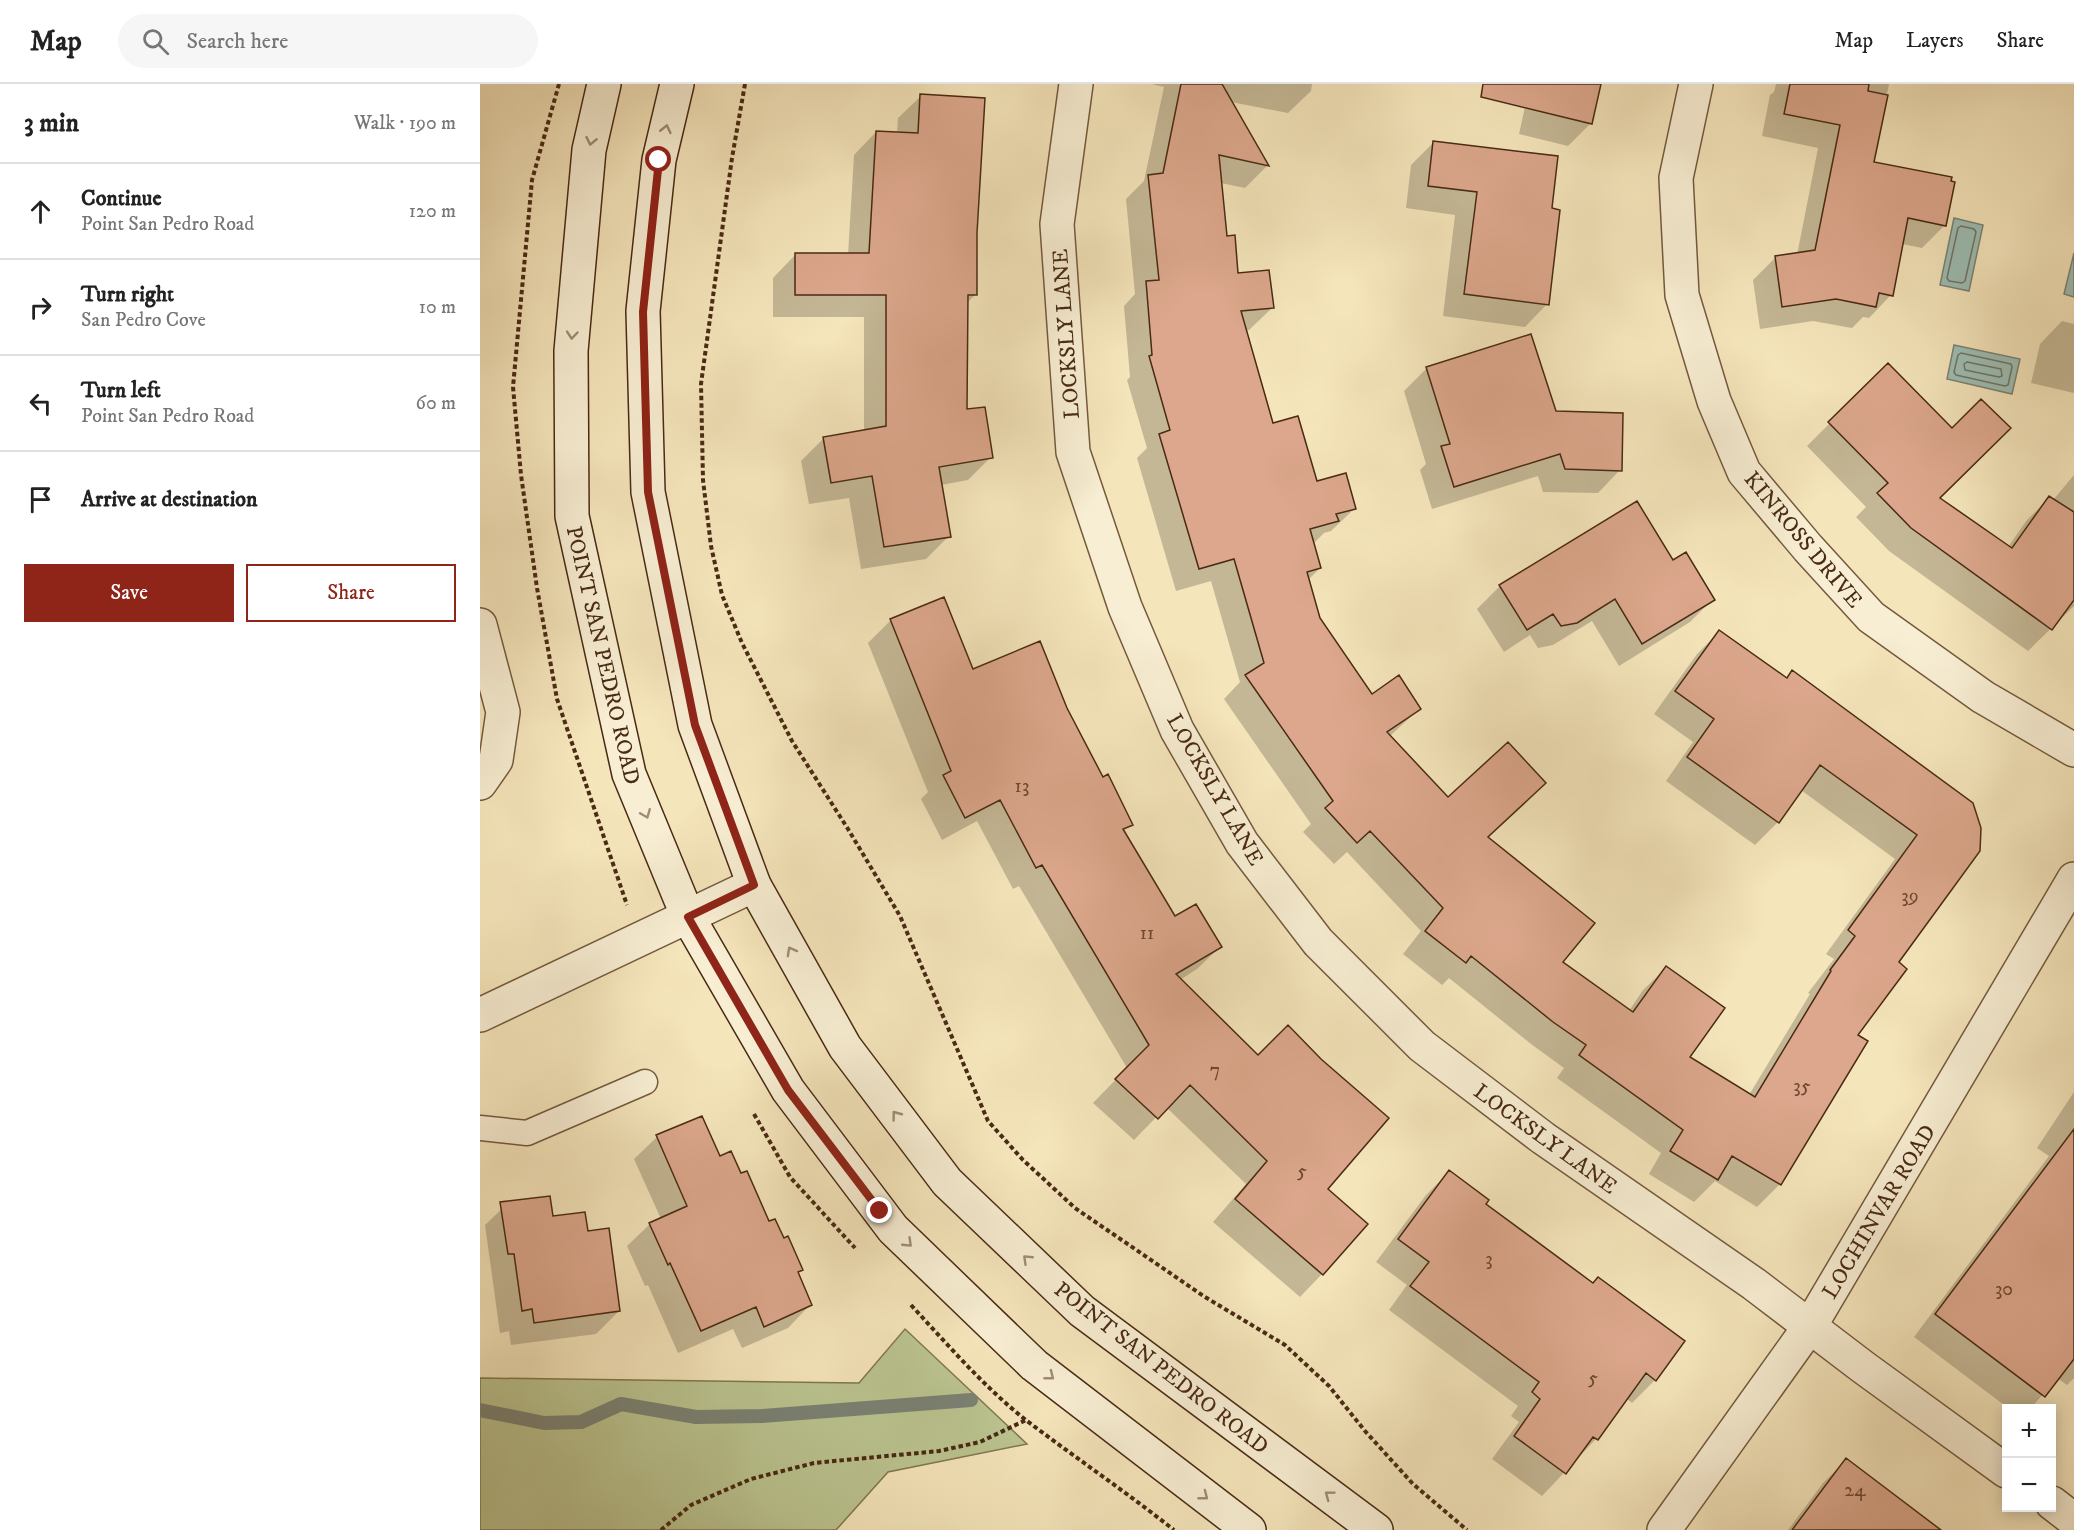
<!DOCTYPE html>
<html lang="en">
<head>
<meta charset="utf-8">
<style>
	:root { --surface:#fff; --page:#f6f6f6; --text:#222; --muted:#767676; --line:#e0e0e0; --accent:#8f2418 }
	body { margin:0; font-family:"IM FELL DW Pica",serif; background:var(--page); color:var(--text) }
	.controls { position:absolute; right:18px; bottom:18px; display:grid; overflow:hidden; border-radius:0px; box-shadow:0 3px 15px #0003 }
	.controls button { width:54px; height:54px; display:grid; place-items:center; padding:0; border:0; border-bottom:2px solid var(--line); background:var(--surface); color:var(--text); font:30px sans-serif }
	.stop { position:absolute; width:18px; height:18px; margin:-14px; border:4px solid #8f2418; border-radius:50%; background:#fff }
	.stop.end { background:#8f2418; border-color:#fff; box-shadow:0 2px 6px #0008 }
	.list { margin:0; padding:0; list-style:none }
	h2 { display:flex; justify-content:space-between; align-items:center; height:78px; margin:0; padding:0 24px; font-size:26px }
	h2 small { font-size:20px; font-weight:400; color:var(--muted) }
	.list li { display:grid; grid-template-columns:39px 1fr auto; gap:18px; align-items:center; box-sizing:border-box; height:96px; padding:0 24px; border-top:2px solid var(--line) }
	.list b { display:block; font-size:22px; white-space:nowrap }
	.list p { margin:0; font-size:20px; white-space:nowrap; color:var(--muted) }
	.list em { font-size:20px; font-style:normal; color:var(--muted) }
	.actions { display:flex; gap:12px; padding:18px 24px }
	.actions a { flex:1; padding:14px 0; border:2px solid var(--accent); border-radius:0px; text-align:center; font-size:21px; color:var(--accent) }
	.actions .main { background:var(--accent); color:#fff }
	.icon { flex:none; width:33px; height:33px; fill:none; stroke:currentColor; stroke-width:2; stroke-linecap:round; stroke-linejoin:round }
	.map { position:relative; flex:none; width:1594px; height:1446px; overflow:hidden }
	header { display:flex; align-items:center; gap:36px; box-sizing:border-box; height:84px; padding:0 30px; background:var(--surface); border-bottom:2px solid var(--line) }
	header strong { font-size:28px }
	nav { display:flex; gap:33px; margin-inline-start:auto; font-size:21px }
	.search { width:420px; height:54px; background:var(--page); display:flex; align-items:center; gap:15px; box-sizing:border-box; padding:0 21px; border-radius:33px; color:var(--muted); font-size:22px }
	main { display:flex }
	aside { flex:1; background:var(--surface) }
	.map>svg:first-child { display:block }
	.green { fill:#bbc591; stroke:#827852; stroke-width:1.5 }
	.water { fill:#9dbeb5; stroke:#7b8375; stroke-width:1.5 }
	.shadow { fill:#0003 }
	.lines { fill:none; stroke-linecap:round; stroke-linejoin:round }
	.shore { stroke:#737464; stroke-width:1.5 }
	.stream { stroke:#7b8375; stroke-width:14 }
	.building { fill:#dca78c; stroke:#492a14; stroke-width:1.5 }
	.lane-casing { stroke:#74593e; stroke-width:27 }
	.street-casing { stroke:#74593e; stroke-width:36 }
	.secondary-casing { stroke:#492a14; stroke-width:36 }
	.path { stroke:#492a14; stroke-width:4; stroke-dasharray:4.5 3; stroke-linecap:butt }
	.lane { stroke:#f8eed3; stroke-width:24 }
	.street { stroke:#f8eed3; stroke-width:33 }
	.secondary { stroke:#f8eed3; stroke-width:33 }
	.oneway { stroke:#a08c74 }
	.route { stroke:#8f2418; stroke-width:8 }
	.labels { text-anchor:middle; stroke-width:4.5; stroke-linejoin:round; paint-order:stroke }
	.number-label { font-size:20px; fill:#6e4932 }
	.street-label { font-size:22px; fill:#492a14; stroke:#f8eed3 }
</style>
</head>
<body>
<header>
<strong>Map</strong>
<div class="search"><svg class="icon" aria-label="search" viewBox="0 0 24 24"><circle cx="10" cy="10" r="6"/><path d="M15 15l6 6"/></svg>Search here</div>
<nav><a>Map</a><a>Layers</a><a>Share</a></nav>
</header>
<main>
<aside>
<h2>3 min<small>Walk · 190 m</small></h2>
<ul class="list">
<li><svg class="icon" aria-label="ahead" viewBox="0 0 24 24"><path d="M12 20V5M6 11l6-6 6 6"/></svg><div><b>Continue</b><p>Point San Pedro Road</p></div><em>120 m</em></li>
<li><svg class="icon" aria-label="right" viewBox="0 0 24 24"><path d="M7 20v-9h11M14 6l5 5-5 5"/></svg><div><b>Turn right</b><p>San Pedro Cove</p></div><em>10 m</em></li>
<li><svg class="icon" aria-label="left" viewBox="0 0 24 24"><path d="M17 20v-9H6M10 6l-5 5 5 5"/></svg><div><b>Turn left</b><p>Point San Pedro Road</p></div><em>60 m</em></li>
<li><svg class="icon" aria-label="arrive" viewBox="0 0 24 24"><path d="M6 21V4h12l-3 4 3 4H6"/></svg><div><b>Arrive at destination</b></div></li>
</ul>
<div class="actions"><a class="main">Save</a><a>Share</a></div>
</aside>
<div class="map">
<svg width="1594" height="1446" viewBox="0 0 1594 1446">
	<rect width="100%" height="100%" fill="#f5e5bb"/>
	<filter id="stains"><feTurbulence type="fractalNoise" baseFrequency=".00333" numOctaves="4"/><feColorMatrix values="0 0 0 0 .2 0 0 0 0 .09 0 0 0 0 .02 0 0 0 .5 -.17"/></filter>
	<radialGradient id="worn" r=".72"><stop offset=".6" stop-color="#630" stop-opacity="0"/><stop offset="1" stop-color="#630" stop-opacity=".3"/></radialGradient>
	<path class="green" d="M 425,1245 L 547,1360 L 408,1388 L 356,1446 L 0,1446 L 0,1294 L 379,1299 Z"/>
	<path class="water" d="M 1474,134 L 1503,141 L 1489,207 L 1460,201 Z
		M 1594,169 L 1594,213 L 1584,210 Z
		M 1474,261 L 1540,275 L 1532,310 L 1467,295 Z"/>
	<path class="shadow" d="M 671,0 L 832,0 L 831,7 L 808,29 L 751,18 L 787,82 L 765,104 L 741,99 L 746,154 L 757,190 L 792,224 L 769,246 L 765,247 L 792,341 L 836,399 L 874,425 L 851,447 L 844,449 L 833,460 L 840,484 L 828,496 L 838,535 L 891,612 L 939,625 L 909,653 L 1007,754 L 1081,878 L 1149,927 L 1163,906 L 1186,884 L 1208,974 L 1269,1011 L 1330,910 L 1328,909 L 1354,875 L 1346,870 L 1415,775 L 1321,706 L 1298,738 L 1275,761 L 1186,697 L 1213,658 L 1174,630 L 1217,570 L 1239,548 L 1306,595 L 1313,588 L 1491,720 L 1417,879 L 1376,951 L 1300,1100 L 1277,1123 L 1235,1097 L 1214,1118 L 1169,1090 L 1181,1069 L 1077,994 L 1084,984 L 1051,960 L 969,894 L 962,901 L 923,870 L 941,847 L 867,768 L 854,780 L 823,748 L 831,740 L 744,615 L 760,598 L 731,497 L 696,507 L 657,374 L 667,364 L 647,296 L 650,293 L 644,222 L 655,210 L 646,115 L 664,97 L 684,3 Z
		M 1050,0 L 1120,0 L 1111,39 L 1088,62 L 1039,50 Z
		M 1296,0 L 1409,0 L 1393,79 L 1465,141 L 1442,164 L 1422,160 L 1411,211 L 1389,234 L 1383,233 L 1372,244 L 1333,237 L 1280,245 L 1273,196 L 1295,174 L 1317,171 L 1338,64 L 1282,52 L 1290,11 L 1294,8 Z
		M 441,12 L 495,149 L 496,210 L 486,220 L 485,327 L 511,373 L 488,396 L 461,401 L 469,452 L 446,475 L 381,485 L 369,414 L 329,420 L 321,377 L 344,354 L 384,347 L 384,233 L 293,233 L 293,194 L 315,171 L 368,171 L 374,71 L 396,48 L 417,49 L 418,34 Z
		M 954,58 L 1070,126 L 1067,220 L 1045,243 L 963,232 L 975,131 L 926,124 L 931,81 Z
		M 1582,237 L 1594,240 L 1594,309 L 1551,299 L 1560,260 Z
		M 1408,281 L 1458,414 L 1528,463 L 1547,436 L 1569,414 L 1573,416 L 1594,391 L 1594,522 L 1548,567 L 1409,467 L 1376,433 L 1386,423 L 1327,362 Z
		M 947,284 L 1074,328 L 1140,386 L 1118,409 L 1063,408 L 1058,392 L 952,425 L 940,386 L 946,380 L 924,307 Z
		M 1156,419 L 1193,478 L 1233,515 L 1210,538 L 1139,582 L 1112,537 L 1073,561 L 1058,564 L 1050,551 L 1024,568 L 997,525 L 1020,502 Z
		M 411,536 L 492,586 L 586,624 L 623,695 L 651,740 L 643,748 L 695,834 L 740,863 L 717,885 L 700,896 L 846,1105 L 842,1190 L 820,1213 L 733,1138 L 766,1100 L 686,1023 L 654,1056 L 613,1019 L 647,984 L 539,802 L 533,805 L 497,737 L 462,756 L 441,715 L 448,708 L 388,559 Z
		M 1594,1008 L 1594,1294 L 1587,1301 L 1577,1294 L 1551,1324 L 1528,1324 L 1434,1253 L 1569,1072 L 1557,1064 Z
		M 177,1053 L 239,1074 L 260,1091 L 288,1139 L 321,1186 L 317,1190 L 330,1221 L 308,1244 L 262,1264 L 253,1245 L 198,1269 L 168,1201 L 165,1202 L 147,1162 L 170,1140 L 181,1135 L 154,1075 Z
		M 969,1088 L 1004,1120 L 1112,1200 L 1203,1257 L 1175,1296 L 1152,1319 L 1146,1314 L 1116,1355 L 1062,1412 L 1012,1375 L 1039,1338 L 1031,1332 L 1038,1322 L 909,1226 L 927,1201 L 896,1178 L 946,1111 Z
		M 28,1119 L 106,1149 L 139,1227 L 116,1250 L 31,1261 L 29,1247 L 20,1249 L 5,1141 Z
		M 1366,1376 L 1437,1446 L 1308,1446 L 1343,1399 Z"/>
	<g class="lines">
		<path class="shore" d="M 1481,142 L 1494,145 L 1496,148 L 1485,197 L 1482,199 L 1469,197 L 1467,194 L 1478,144 Z
			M 1481,269 L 1531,280 L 1532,283 L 1528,301 L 1525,302 L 1476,291 L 1474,288 L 1478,271 Z
			M 1487,278 L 1521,285 L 1522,292 L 1519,293 L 1485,286 L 1484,280 Z"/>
		<path class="stream" d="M 0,1326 L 64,1339 L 101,1338 L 141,1320 L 216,1333 L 282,1332 L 491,1316"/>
	</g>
	<path class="building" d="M 701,0 L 742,0 L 789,82 L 739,71 L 747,152 L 755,151 L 758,189 L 789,186 L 794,224 L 761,227 L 793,339 L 818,332 L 837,397 L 866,389 L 876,425 L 856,430 L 859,437 L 830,445 L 841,484 L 827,488 L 840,534 L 892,610 L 919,591 L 941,625 L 907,648 L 968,713 L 1028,658 L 1066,699 L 1008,753 L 1115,839 L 1083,878 L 1153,928 L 1186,882 L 1245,924 L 1210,973 L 1275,1013 L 1351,887 L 1350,886 L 1375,852 L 1368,846 L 1437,751 L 1340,681 L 1299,739 L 1207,673 L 1234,635 L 1195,607 L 1239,546 L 1307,594 L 1312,586 L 1493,719 L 1501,744 L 1500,767 L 1419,878 L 1427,885 L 1378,951 L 1388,957 L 1301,1101 L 1252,1072 L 1238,1096 L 1190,1067 L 1203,1046 L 1099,971 L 1106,961 L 1073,938 L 991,872 L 986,879 L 945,847 L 963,824 L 890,747 L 877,759 L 845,724 L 853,717 L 765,591 L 784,579 L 754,475 L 719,485 L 679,350 L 690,346 L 669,272 L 672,271 L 666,197 L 679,196 L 668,91 L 683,89 Z
		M 1003,0 L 1121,0 L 1112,40 L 1001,13 Z
		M 1310,0 L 1389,0 L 1388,7 L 1408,11 L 1394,78 L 1472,93 L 1471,97 L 1475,98 L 1466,142 L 1428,134 L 1413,212 L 1399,209 L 1396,223 L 1356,215 L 1302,223 L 1295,172 L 1335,166 L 1360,41 L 1304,30 Z
		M 440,10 L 505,14 L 497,149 L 497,211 L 488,211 L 487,325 L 505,323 L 513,374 L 459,383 L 471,453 L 404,463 L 392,392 L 351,399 L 343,353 L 406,342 L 406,211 L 315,211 L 315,169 L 389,169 L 396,47 L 438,49 Z
		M 953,57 L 1078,72 L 1072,124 L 1080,126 L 1069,221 L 984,210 L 997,108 L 948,102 Z
		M 1051,250 L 1076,327 L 1143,329 L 1142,387 L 1085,385 L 1080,370 L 974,403 L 961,362 L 970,360 L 946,283 Z
		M 1408,279 L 1472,344 L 1501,315 L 1531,344 L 1460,414 L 1532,464 L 1569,412 L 1594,428 L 1594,516 L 1572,546 L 1431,444 L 1397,409 L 1408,399 L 1348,338 Z
		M 1157,417 L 1193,476 L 1206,468 L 1235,516 L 1162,560 L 1135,515 L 1097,539 L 1081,542 L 1073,530 L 1047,546 L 1019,501 Z
		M 464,513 L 493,585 L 560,557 L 587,624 L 623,693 L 628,690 L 653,741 L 643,745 L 695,832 L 716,820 L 742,863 L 696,890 L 778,971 L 808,941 L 841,975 L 909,1034 L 848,1105 L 888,1140 L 843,1191 L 755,1115 L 787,1077 L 710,1001 L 678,1035 L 635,995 L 669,961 L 562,781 L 556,784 L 520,716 L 485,734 L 463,691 L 471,687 L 410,535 Z
		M 222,1032 L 240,1072 L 251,1067 L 261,1089 L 267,1087 L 289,1137 L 295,1135 L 304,1154 L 308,1152 L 323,1186 L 318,1188 L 332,1221 L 284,1243 L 276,1223 L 221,1247 L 190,1179 L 188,1181 L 169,1139 L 207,1122 L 176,1051 Z
		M 1594,1045 L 1594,1275 L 1565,1313 L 1455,1230 Z
		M 969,1086 L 1009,1116 L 1006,1120 L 1113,1199 L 1118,1193 L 1205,1257 L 1176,1297 L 1166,1289 L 1118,1356 L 1113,1353 L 1086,1390 L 1034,1352 L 1060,1315 L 1052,1308 L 1059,1298 L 930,1202 L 949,1178 L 918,1155 Z
		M 70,1112 L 73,1132 L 105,1128 L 108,1147 L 129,1144 L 140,1227 L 54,1239 L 52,1225 L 42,1227 L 34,1170 L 28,1170 L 20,1118 Z
		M 1366,1374 L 1461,1446 L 1312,1446 Z"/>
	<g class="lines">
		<g class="lane-casing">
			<path id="lane" d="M 0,1044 L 47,1049 L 165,998"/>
		</g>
		<g class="street-casing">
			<path id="street" d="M 596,0 L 577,140 L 593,368 L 645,523 L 697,646 L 762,759 L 838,858 L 942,962 L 1063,1054 L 1274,1200 L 1383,1283 L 1526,1387
				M 1216,0 L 1196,94 L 1202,211 L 1234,317 L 1264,388 L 1328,464 L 1391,533 L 1503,613 L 1594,666
				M 0,541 L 23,628 L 16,676 L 0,699
				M 0,931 L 274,801
				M 1572,1419 L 1594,1436
				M 1184,1446 L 1330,1242 L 1594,795"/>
		</g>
		<g class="secondary-casing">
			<path id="secondary" d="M 124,0 L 109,66 L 91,267 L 92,432 L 149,690 L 208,833 L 308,1006 L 413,1145 L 554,1281 L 769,1446
				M 197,0 L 179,76 L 163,227 L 168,408 L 215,641 L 274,801 L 365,963 L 467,1098 L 602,1227 L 896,1446"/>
		</g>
		<path class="path" d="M 79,0 L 52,96 L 33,303 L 41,391 L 57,504 L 77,615 L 147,821
			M 265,0 L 252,74 L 221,300 L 223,396 L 231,462 L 242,511 L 262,559 L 312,657 L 368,745 L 420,832 L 508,1037 L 543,1076 L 595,1124 L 725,1213 L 805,1261 L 849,1302 L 885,1347 L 933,1400 L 987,1446
			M 274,1030 L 310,1093 L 375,1164
			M 431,1221 C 468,1261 504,1303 547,1337 C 596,1374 646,1408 694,1446
			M 181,1446 L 211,1421 L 271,1395 L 334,1379 L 459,1367 L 500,1358 L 546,1336"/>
		<use href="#lane" class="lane"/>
		<use href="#street" class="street"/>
		<use href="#secondary" class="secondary"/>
	</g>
	<defs><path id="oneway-chevron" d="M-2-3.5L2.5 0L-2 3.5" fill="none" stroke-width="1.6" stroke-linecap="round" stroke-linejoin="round" transform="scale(1.5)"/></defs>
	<g class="oneway">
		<use href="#oneway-chevron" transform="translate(186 45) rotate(-77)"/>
		<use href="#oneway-chevron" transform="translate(111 57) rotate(102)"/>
		<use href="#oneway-chevron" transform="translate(92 251) rotate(95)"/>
		<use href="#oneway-chevron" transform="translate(166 730) rotate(68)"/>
		<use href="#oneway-chevron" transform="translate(311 867) rotate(-119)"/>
		<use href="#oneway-chevron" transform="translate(416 1031) rotate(-127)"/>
		<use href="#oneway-chevron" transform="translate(428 1159) rotate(44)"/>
		<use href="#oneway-chevron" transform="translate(547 1175) rotate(-136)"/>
		<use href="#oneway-chevron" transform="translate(570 1292) rotate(38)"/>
		<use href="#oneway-chevron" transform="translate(849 1411) rotate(-143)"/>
		<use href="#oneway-chevron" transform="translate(724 1412) rotate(38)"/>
	</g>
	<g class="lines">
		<path class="route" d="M 179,76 L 163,228 L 168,408 L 215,641 L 274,801 L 208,833 L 308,1006 L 400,1127"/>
	</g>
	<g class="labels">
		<g class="number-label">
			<text x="542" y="708">13</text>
			<text x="1430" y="818">39</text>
			<text x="667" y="855">11</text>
			<text x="735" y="992">7</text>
			<text x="1322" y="1008">35</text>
			<text x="822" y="1093">5</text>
			<text x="1009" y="1181">3</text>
			<text x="1524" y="1211">30</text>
			<text x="1113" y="1300">5</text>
			<text x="1375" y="1412">24</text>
		</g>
		<g class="street-label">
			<text transform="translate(585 250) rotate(-94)" y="8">LOCKSLY LANE</text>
			<text transform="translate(1324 455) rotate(50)" y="8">KINROSS DRIVE</text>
			<text transform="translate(124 571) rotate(77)" y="8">POINT SAN PEDRO ROAD</text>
			<text transform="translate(736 705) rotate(60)" y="8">LOCKSLY LANE</text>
			<text transform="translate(1066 1054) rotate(36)" y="8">LOCKSLY LANE</text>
			<text transform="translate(1398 1127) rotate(-59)" y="8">LOCHINVAR ROAD</text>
			<text transform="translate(682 1283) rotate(38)" y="8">POINT SAN PEDRO ROAD</text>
		</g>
	</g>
	<rect width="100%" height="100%" filter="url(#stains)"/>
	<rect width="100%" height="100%" fill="url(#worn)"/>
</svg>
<div class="controls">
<button>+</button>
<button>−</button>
</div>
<div class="stop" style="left:179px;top:76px"></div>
<div class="stop end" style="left:400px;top:1127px"></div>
</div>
</main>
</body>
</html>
